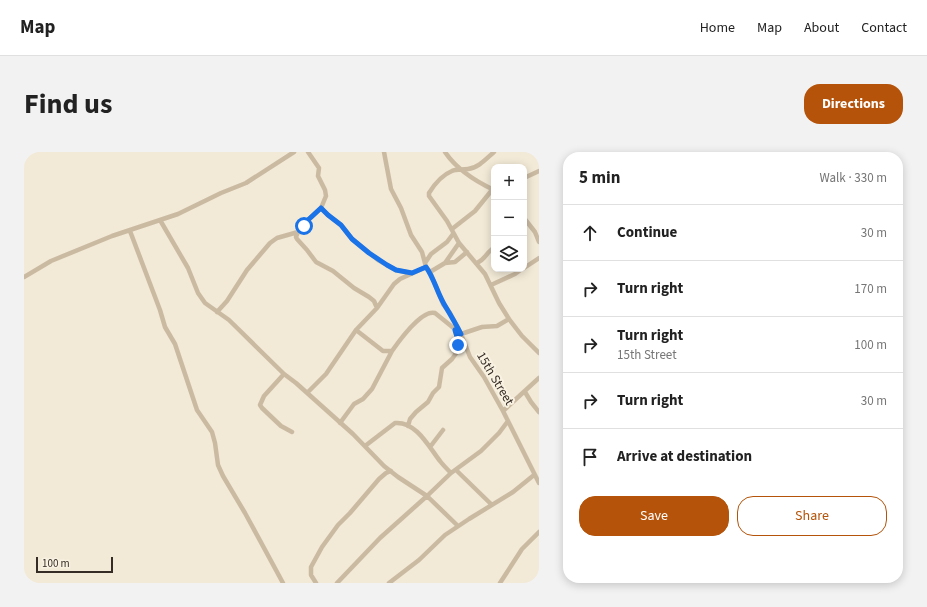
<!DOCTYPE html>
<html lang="en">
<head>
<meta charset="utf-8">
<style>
	:root { --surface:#fff; --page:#f2f2f2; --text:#222; --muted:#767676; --line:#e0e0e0; --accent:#b45309 }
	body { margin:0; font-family:"Source Sans 3",sans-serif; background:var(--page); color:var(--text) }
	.controls { position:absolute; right:12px; top:12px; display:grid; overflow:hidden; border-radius:8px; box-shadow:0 2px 10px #0003 }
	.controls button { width:36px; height:36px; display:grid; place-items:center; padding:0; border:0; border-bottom:1px solid var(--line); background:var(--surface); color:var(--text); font:20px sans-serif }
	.scale { position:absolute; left:12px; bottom:10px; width:77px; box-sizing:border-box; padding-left:4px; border:2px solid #342c25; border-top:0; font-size:11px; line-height:14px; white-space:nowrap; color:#342c25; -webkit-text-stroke:3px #f9f2e2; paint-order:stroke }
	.stop { position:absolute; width:12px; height:12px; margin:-9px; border:3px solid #1a73e8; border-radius:50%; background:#fff }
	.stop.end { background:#1a73e8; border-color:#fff; box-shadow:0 1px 4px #0008 }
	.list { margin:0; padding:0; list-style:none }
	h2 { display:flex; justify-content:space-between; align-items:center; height:52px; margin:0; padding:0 16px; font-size:17px }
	h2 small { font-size:13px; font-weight:400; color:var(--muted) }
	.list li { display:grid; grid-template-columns:26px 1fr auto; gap:12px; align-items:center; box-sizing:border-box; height:56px; padding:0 16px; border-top:1px solid var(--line) }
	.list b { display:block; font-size:15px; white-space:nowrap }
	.list p { margin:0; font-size:13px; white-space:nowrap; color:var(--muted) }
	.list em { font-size:13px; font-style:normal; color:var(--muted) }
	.actions { display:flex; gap:8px; padding:12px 16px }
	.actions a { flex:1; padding:9px 0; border:1px solid var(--accent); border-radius:16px; text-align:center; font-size:14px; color:var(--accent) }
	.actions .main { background:var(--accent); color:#fff }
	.icon { flex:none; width:22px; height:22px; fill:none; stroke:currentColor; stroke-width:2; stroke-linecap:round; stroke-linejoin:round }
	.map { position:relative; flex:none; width:515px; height:431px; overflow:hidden; border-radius:16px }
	header { display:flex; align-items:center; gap:24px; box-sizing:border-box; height:56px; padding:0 20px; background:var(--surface); border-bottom:1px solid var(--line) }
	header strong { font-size:19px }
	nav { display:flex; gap:22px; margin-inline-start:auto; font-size:14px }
	.intro { display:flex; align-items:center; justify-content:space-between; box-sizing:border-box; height:96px; padding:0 24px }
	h1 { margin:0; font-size:28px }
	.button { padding:10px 18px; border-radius:16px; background:var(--accent); color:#fff; font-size:14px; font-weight:700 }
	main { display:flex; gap:24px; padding:0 24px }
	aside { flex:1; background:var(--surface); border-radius:16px; box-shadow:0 2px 10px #0003 }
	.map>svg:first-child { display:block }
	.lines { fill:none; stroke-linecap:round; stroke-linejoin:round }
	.minor { stroke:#cabaa2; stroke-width:4.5 }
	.route { stroke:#1a73e8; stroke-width:5 }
	.labels { text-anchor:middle; stroke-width:4; stroke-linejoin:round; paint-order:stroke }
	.street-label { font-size:13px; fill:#342c25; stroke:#f9f2e2 }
</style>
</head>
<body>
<header>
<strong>Map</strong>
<nav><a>Home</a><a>Map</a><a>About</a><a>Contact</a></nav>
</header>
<div class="intro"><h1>Find us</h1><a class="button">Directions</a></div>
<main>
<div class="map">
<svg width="515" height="431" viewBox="0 0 515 431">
	<rect width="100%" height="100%" fill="#f2e9d6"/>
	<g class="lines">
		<path class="minor" d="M 360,0 L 367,37 L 377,56 L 387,83 L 398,100 L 402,115 L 406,120 L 419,152 L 426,161 L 437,182 L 446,205 L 460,225 L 479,259 L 515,331
			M 421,0 C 433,18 451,29 470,38
			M 470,0 C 462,7 454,16 444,17 C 438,18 432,17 428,19 C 418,23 410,33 405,41 L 405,44 L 423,69 L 435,91 L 461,122 L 475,151 L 485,167 L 498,184 L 515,201
			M 500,26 L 515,19
			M 297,56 L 304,63 L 317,73 L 328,87 L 354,108 L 372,118 L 387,121
			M 500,66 L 511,80 L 515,90
			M 136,68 L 164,116 L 174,141 L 181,151 L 205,168 L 260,222 L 272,231 L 329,282 L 360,314 L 374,325 L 403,344 L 434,374
			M 428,77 L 451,59 L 468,38
			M 106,79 L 136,158 L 141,175 L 151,192 L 173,258 L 188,280 L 191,291 L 194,313 L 199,324 L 221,361 L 259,431
			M 274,80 L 272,85 L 273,87 L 283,98 L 292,110 L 309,119 L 330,136 L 345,145 L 350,149 L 353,156
			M 401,111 L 407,102 L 423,90 L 429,82
			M 421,111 L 435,91
			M 453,111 C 462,107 463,99 470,96
			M 500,116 L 515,106
			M 406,120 L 421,111 L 431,110 L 443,100
			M 0,125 L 27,109 L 88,84 L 154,62 L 197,41 L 222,31 L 270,0
			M 467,133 L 491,122 L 498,117
			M 193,160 L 203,149 L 223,118 L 246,91 L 253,86 L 274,80 L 284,68 L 297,56 L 302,44 L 301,38 L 294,24 L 295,16 L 284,0
			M 332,178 L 359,199 L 368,199 C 375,189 398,157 411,161 L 437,182 L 458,175 L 473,174 L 485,167
			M 260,222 L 240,244 L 236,253 L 238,256 L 257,274 L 268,280
			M 501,240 L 507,250 L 515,260
			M 283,241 L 302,222 L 332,178 L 353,156 L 370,132 L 376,127 L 402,115
			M 479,259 L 515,226
			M 316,271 L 330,252 L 339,247 L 348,237 L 368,199
			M 384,274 L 386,267 L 392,260 L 404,250 L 409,241 L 415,235 L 418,216 L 428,207 L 433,200 L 434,188 L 431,179
			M 341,294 L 371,271 C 392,269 405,295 416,309 C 419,313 423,317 427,321
			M 406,295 L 419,278
			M 432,318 L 468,353
			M 292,431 L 287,423 L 287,415 L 298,395 L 314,373 L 326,361 L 355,327 L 362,321 L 367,319
			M 313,431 L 356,386 L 403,344 L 427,321 L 457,299 L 475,281 L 484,269
			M 365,431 L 395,408 L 421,383 L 445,367 L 489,340 L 510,323
			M 476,431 L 498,397 L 515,380"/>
	</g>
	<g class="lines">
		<path class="route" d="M 280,74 L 284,68 L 297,56 L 304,63 L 317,73 L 328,87 L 345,101 L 363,113 L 372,118 L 388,121 L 402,115 C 410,126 413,140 420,152 C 426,162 432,172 437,182 L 431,178 L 434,188 L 434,193"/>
	</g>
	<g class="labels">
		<g class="street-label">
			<text transform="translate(472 226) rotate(59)" y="5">15th Street</text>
		</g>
	</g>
</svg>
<div class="controls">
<button>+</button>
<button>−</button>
<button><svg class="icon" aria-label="layers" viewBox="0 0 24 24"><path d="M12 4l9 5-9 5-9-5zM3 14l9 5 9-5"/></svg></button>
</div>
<div class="scale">100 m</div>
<div class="stop" style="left:280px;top:74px"></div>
<div class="stop end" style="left:434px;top:193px"></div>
</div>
<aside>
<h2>5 min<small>Walk · 330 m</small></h2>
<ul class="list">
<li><svg class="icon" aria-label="ahead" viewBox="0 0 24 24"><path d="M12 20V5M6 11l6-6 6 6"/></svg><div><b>Continue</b></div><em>30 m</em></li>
<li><svg class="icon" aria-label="right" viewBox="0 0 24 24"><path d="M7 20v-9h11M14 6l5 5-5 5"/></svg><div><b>Turn right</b></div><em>170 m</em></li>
<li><svg class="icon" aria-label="right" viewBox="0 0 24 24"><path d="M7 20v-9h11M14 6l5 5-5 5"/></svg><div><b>Turn right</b><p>15th Street</p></div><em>100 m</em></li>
<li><svg class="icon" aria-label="right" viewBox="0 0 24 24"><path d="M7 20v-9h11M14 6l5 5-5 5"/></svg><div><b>Turn right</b></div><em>30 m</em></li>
<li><svg class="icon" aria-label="arrive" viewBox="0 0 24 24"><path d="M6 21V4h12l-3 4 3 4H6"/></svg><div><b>Arrive at destination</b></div></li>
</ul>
<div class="actions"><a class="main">Save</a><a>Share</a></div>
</aside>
</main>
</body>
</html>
